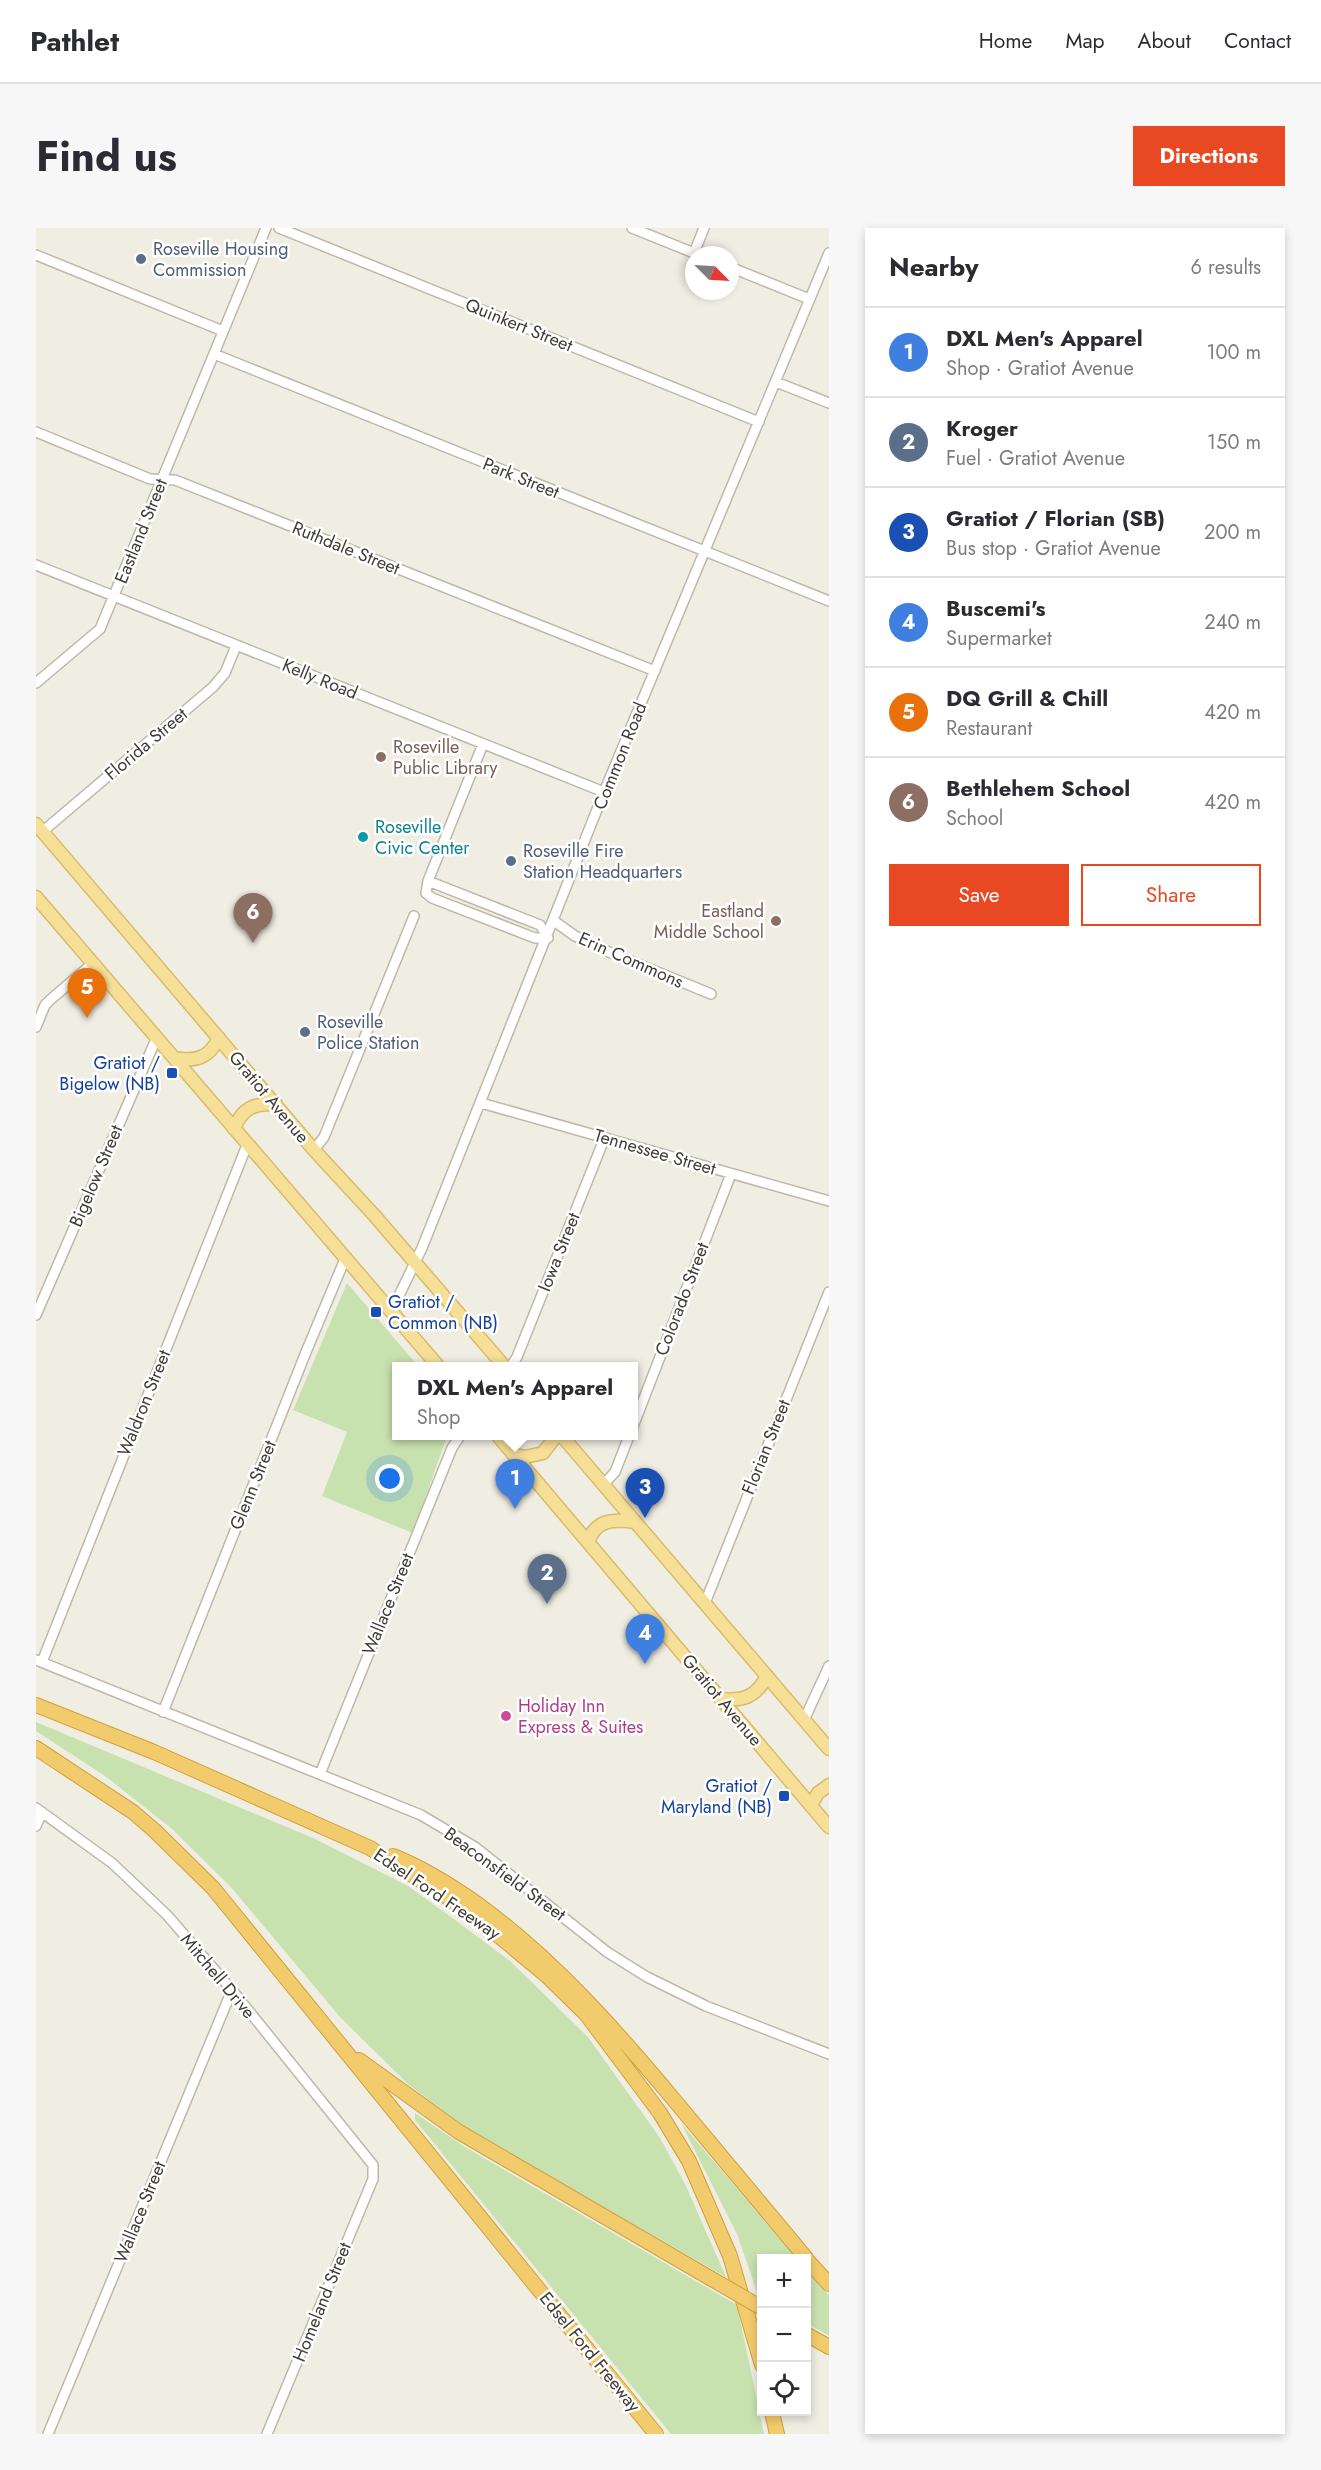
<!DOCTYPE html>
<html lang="en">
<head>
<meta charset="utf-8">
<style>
	:root { --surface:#fff; --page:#f7f7f7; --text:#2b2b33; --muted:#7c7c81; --line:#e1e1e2; --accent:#e84922 }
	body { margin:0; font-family:Jost,sans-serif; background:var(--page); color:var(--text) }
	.controls { position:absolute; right:18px; bottom:18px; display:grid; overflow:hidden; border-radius:0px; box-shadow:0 3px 9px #0003 }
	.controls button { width:54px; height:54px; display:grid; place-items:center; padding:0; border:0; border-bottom:2px solid var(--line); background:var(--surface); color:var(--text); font:30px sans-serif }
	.compass { position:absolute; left:649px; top:18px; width:54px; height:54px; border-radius:50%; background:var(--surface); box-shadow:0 3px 9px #0003; rotate:114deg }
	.you { position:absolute; left:354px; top:1251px; width:21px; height:21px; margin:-15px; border:4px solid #fff; border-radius:50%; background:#1a73e8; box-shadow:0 0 0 9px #1a73e833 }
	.badge { display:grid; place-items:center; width:39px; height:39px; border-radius:50%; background:var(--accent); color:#fff; font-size:20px; font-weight:700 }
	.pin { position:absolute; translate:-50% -50px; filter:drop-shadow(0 2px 3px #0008) }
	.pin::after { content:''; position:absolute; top:32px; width:21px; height:18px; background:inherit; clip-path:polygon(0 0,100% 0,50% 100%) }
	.popup { position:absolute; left:356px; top:1134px; width:246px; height:78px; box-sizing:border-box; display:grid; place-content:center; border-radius:0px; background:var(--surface); filter:drop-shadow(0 2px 4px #0005); font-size:20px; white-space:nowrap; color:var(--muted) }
	.popup b { font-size:22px; color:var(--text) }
	.popup::after { content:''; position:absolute; left:50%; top:100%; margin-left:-12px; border:12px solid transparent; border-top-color:var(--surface) }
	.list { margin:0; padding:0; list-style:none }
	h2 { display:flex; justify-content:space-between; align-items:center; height:78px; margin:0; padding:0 24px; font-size:26px }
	h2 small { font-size:20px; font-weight:400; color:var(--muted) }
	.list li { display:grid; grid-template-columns:39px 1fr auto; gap:18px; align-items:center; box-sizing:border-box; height:90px; padding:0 24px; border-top:2px solid var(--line) }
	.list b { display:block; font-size:22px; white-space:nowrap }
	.list p { margin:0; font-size:20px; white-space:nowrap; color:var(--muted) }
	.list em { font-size:20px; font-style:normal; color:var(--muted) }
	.actions { display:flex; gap:12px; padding:18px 24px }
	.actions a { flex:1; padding:14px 0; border:2px solid var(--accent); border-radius:0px; text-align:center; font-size:21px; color:var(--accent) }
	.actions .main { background:var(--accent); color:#fff }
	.icon { flex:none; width:33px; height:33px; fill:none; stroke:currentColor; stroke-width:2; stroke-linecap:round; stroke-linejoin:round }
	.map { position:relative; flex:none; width:793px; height:2206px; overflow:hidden; border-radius:0px }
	header { display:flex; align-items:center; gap:36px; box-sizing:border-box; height:84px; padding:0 30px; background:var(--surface); border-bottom:2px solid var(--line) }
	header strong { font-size:28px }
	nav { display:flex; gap:33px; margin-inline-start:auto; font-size:21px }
	.intro { display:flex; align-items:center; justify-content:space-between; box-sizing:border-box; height:144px; padding:0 36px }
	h1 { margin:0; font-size:42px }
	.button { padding:15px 27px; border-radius:0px; background:var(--accent); color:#fff; font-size:21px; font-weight:700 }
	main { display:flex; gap:36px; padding:0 36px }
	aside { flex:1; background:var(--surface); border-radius:0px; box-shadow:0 3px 9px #0003 }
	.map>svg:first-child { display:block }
	.green { fill:#c8e2af }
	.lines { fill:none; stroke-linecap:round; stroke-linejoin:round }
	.minor-casing { stroke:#beb8aa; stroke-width:12 }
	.major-casing { stroke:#d9bc69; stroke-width:15 }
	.highway-casing { stroke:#d0a03e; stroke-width:16 }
	.minor { stroke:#fff; stroke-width:9 }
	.major { stroke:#f6df97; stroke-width:12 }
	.highway { stroke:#f2cb6c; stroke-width:14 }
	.highway-bridge-casing { stroke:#d0a03e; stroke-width:16; stroke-linecap:butt }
	.highway-bridge { stroke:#f2cb6c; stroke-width:14 }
	.service-dot { fill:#5c6f8a; stroke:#fff; stroke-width:2 }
	.education-dot { fill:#8d6e63; stroke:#fff; stroke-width:2 }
	.culture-dot { fill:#0f9aa8; stroke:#fff; stroke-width:2 }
	.transit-dot { fill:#1a4fb4; stroke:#fff; stroke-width:2 }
	.hotel-dot { fill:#d1479c; stroke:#fff; stroke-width:2 }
	.labels { text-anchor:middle; stroke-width:5; stroke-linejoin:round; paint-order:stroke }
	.service-label { font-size:18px; fill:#4e5e75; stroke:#fff; text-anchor:start }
	.street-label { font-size:18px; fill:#413d34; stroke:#fff }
	.education-label { font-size:18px; fill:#785e54; stroke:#fff; text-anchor:start }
	.culture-label { font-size:18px; fill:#0d838f; stroke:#fff; text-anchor:start }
	.transit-label { font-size:18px; fill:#164399; stroke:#fff; text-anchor:end }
	.hotel-label { font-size:18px; fill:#b23c85; stroke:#fff; text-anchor:start }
</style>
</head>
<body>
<header>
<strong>Pathlet</strong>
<nav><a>Home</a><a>Map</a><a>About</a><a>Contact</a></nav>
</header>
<div class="intro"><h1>Find us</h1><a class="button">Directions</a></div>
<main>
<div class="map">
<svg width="793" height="2206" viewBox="0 0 793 2206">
	<rect width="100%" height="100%" fill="#f0ede3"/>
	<path class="green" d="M 311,1055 L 382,1138 L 360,1138 L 360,1208 L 411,1208 L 377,1305 L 286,1268 L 311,1204 L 257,1182 Z
		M 0,1494 L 277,1610 L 372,1658 L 419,1692 L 474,1733 L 552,1809 L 624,1910 L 650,1958 L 690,2049 L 437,1905 L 373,1857 L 304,1789 L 194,1658 L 135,1600 L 69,1548 L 0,1503 Z
		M 379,1885 L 429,1919 L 701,2077 L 728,2206 L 635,2206 L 379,1892 Z
		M 645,1895 L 760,2030 L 726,2030 L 725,2067 L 721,2064 L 701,2006 Z
		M 770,2043 L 793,2067 L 793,2108 L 771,2095 Z"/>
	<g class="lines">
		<g class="minor-casing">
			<path id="minor" d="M 243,0 L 723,194
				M 596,0 L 663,27
				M 658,25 L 668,0
				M 0,27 L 187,103
				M 694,39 L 773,71
				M 178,126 L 793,373
				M 740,154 L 793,175
				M 0,204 L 114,251 L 139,252 L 619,443
				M 0,337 L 568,564
				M 0,455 L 64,401 L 230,0
				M 447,516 L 392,653 L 390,665 L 396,670 L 499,710 L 512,710
				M 6,604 L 177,459 L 189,445 L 200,418
				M 392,653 L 504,697 L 512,710
				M 518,693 L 539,708 L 568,722 L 675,766
				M 0,799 L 9,777 L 14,772 L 56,736
				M 445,875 L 793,973
				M 278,922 L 288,909 L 378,688
				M 355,1084 L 386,1020 L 568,564 L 793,25
				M 0,1087 L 121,809
				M 475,1138 L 481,1129 L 569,909
				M 598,1196 L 695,946
				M 568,1256 L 579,1244 L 593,1208
				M 669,1375 L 793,1064
				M 0,1432 L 385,1587 L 439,1619 L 571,1724 L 611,1749 L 670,1778 L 793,1826
				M 6,1434 L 211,917
				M 127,1484 L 270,1124 L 309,1031
				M 768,1492 L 793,1438
				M 284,1546 L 416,1220 L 424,1208
				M 0,1580 L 76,1635 L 131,1687 L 196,1762 L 337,1937 L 337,1951 L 231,2206
				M 0,1598 L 6,1584
				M 12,2206 L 196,1762"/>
		</g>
		<g class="major-casing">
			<path id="major" d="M 0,596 L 278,922 L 338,987 L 468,1138
				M 0,669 L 402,1138
				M 138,830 C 160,834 173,830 183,810
				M 198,901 C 206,880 218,875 240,876
				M 462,1208 L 793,1599
				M 526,1208 L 793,1521
				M 478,1227 L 489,1229 L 507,1225 L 520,1208
				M 552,1314 C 560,1291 578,1291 599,1294
				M 685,1471 C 708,1473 720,1469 731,1448
				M 775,1577 L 782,1565 L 793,1557"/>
		</g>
		<g class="highway-casing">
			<path id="highway" d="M 0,1477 L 118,1524 L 334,1620 L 434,1684 L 510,1747 L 550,1786 L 624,1885 L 653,1933 L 694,2028 L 726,2137
				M 0,1520 L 97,1584 L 119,1603 L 177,1660 L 620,2206
				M 357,1628 C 388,1640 416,1658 443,1677 C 519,1733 579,1801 639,1873 C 683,1925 726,1978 770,2030
				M 323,1832 L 423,1904 L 674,2050
				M 770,2031 L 793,2056
				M 770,2106 L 793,2119
				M 736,2184 L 741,2206"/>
		</g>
		<use href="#minor" class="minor"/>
		<use href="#major" class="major"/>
		<use href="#highway" class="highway"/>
		<g class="highway-bridge-casing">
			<path id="highway-bridge" d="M 674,2050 L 726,2080"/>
		</g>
		<use href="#highway-bridge" class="highway-bridge"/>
	</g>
	<g class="service-dot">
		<circle cx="105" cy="31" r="6"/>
		<circle cx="475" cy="633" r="6"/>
		<circle cx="269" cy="804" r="6"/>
	</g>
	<g class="education-dot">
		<circle cx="345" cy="529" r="6"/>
		<circle cx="740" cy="693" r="6"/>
	</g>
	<circle class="culture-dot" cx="327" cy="609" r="6"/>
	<g class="transit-dot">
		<rect x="130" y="839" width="12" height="12" rx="3"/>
		<rect x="334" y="1078" width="12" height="12" rx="3"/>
		<rect x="742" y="1562" width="12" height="12" rx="3"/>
	</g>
	<circle class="hotel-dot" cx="470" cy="1488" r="6"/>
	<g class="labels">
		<g class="service-label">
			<text x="117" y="27">Roseville Housing<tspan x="117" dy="21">Commission</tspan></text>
			<text x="487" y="629">Roseville Fire<tspan x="487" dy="21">Station Headquarters</tspan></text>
			<text x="281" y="800">Roseville<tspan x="281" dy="21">Police Station</tspan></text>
		</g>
		<g class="street-label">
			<text transform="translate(483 97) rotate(22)" y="6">Quinkert Street</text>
			<text transform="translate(485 250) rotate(22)" y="6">Park Street</text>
			<text transform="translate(105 303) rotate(-68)" y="6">Eastland Street</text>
			<text transform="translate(310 320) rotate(22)" y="6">Ruthdale Street</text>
			<text transform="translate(284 451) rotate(22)" y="6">Kelly Road</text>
			<text transform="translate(110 516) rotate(-40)" y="6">Florida Street</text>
			<text transform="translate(584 528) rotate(-68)" y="6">Common Road</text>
			<text transform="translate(595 732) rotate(24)" y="6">Erin Commons</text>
			<text transform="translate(233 869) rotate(50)" y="6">Gratiot Avenue</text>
			<text transform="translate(619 924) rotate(16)" y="6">Tennessee Street</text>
			<text transform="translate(60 948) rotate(-67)" y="6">Bigelow Street</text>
			<text transform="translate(523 1024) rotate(-68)" y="6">Iowa Street</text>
			<text transform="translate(646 1071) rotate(-69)" y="6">Colorado Street</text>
			<text transform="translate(108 1175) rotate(-68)" y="6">Waldron Street</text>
			<text transform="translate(730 1219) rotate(-68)" y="6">Florian Street</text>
			<text transform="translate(217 1257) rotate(-68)" y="6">Glenn Street</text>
			<text transform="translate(352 1376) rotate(-68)" y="6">Wallace Street</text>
			<text transform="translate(686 1472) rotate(50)" y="6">Gratiot Avenue</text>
			<text transform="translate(469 1646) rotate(36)" y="6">Beaconsfield Street</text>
			<text transform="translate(401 1666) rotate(34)" y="6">Edsel Ford Freeway</text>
			<text transform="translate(182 1748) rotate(50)" y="6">Mitchell Drive</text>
			<text transform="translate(104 1984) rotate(-68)" y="6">Wallace Street</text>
			<text transform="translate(286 2074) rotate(-68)" y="6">Homeland Street</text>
			<text transform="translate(554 2124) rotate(51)" y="6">Edsel Ford Freeway</text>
		</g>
		<g class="education-label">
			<text x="357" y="525">Roseville<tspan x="357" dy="21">Public Library</tspan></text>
			<text x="728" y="689" text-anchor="end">Eastland<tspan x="728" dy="21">Middle School</tspan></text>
		</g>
		<g class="culture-label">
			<text x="339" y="605">Roseville<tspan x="339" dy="21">Civic Center</tspan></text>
		</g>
		<g class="transit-label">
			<text x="124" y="841">Gratiot /<tspan x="124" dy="21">Bigelow (NB)</tspan></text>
			<text x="352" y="1080" text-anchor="start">Gratiot /<tspan x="352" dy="21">Common (NB)</tspan></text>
			<text x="736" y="1564">Gratiot /<tspan x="736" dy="21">Maryland (NB)</tspan></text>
		</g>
		<g class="hotel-label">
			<text x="482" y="1484">Holiday Inn<tspan x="482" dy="21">Express &amp; Suites</tspan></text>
		</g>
	</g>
</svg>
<div class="controls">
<button>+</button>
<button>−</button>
<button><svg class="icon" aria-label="locate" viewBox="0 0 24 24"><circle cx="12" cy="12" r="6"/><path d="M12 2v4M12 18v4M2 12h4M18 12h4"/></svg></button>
</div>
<svg class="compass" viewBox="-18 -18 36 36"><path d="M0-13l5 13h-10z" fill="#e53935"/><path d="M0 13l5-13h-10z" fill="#7c7c81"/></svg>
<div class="you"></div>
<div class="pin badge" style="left:479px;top:1281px;background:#3f7fe0">1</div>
<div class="popup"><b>DXL Men's Apparel</b>Shop</div>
<div class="pin badge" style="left:511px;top:1376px;background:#5c6f8a">2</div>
<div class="pin badge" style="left:609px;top:1290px;background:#1a4fb4">3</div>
<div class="pin badge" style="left:609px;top:1436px;background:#3f7fe0">4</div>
<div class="pin badge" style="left:51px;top:790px;background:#e8710a">5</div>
<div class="pin badge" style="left:217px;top:715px;background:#8d6e63">6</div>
</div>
<aside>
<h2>Nearby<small>6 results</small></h2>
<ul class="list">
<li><span class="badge" style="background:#3f7fe0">1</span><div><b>DXL Men's Apparel</b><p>Shop · Gratiot Avenue</p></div><em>100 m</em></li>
<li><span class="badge" style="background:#5c6f8a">2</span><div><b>Kroger</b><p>Fuel · Gratiot Avenue</p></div><em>150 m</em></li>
<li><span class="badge" style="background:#1a4fb4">3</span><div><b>Gratiot / Florian (SB)</b><p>Bus stop · Gratiot Avenue</p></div><em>200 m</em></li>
<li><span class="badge" style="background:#3f7fe0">4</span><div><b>Buscemi's</b><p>Supermarket</p></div><em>240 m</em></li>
<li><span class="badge" style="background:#e8710a">5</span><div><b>DQ Grill &amp; Chill</b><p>Restaurant</p></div><em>420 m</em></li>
<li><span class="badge" style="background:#8d6e63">6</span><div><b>Bethlehem School</b><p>School</p></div><em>420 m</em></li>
</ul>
<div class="actions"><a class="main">Save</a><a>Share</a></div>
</aside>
</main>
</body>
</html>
